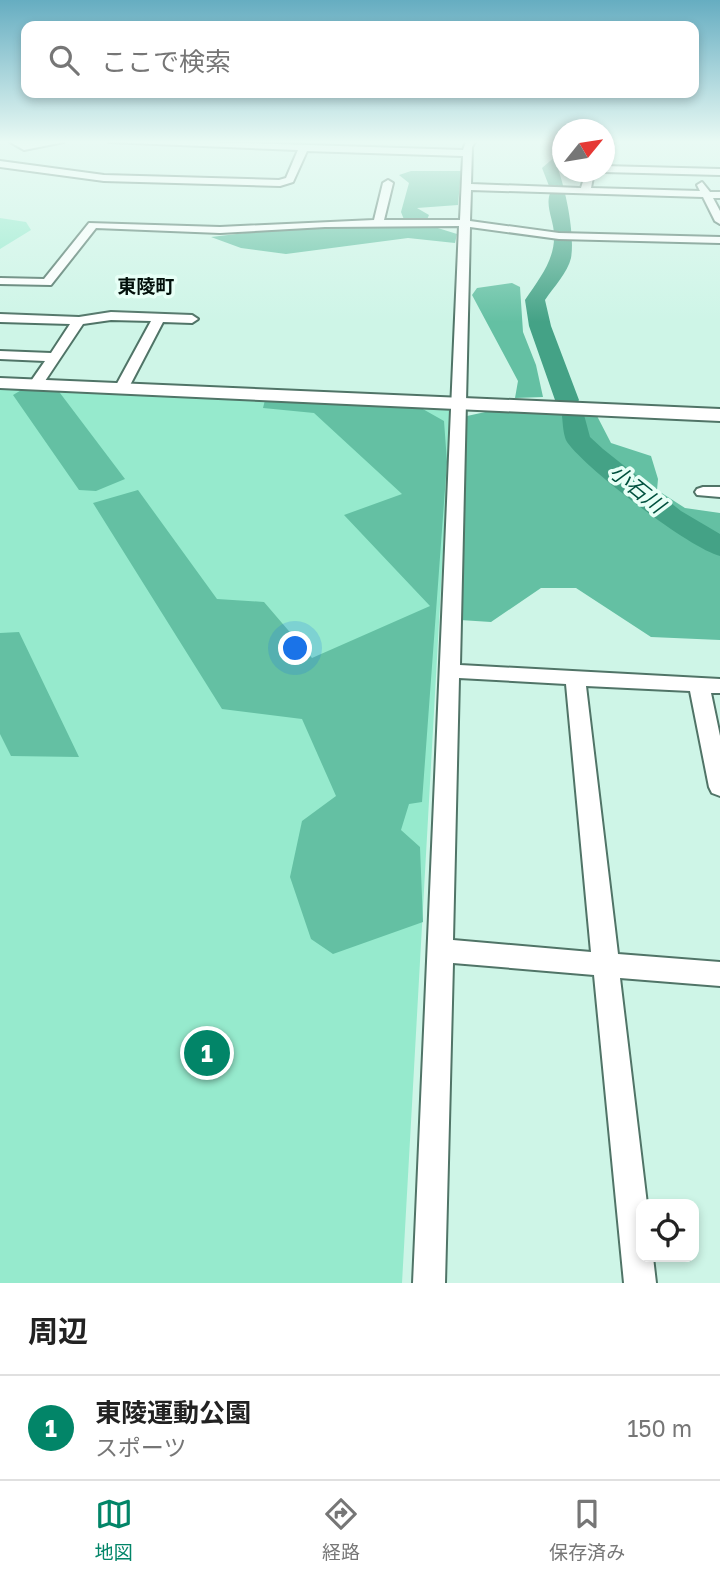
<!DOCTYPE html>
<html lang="ja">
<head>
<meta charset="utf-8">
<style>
	:root { --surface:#fff; --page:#f2f2f2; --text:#222; --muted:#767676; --line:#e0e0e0; --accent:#028568 }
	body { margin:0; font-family:"Golos Text","Noto Sans JP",sans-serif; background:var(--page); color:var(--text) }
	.controls { position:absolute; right:21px; bottom:21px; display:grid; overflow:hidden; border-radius:14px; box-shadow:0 4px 10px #0003 }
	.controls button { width:63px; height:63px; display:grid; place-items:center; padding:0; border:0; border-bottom:2px solid var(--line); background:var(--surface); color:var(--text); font:35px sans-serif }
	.compass { position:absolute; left:552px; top:119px; width:63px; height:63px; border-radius:50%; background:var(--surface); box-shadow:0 4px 10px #0003; rotate:60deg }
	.you { position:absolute; left:296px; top:649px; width:24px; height:24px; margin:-18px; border:5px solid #fff; border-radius:50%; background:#1a73e8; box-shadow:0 0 0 10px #1a73e833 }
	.badge { display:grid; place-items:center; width:46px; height:46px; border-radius:50%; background:var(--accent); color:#fff; font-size:23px; font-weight:700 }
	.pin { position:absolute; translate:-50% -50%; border:4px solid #fff; box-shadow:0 2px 7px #0006 }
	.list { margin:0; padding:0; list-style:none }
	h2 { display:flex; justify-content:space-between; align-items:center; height:91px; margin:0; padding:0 28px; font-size:30px }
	h2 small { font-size:23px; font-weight:400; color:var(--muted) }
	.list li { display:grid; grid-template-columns:46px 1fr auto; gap:21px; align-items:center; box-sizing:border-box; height:105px; padding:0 28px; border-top:2px solid var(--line) }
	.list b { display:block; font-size:26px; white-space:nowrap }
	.list p { margin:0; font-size:23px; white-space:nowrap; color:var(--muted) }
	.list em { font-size:23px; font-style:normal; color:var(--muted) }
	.icon { flex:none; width:38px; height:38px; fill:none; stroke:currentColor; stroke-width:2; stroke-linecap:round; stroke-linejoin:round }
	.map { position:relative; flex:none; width:720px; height:1283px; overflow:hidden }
	.search { position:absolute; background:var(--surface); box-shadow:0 4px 10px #0003; left:21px; right:21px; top:21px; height:77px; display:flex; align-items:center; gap:18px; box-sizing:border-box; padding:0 24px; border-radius:14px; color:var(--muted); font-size:26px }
	.sheet { height:196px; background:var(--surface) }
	nav { display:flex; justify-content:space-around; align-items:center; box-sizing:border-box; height:98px; border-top:2px solid var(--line); background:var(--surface); font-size:19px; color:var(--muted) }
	nav a { display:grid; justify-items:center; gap:4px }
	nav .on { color:var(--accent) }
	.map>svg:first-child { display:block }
	.green { fill:#96eacd }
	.forest { fill:#64c0a3 }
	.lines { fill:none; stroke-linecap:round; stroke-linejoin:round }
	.river { fill:#44a286; fill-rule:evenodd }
	.minor-casing { stroke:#507467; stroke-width:4 }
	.tertiary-casing { stroke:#507467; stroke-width:4 }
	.minor { fill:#fff; fill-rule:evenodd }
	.tertiary { fill:#fff; fill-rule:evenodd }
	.labels { text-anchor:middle; stroke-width:7; stroke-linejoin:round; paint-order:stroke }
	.far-quarter-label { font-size:19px; font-weight:bold; fill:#03100b; stroke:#e7fff6 }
	.water-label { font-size:21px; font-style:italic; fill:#00513e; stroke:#e7fff6 }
</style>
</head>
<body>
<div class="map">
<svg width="720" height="1283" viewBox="0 0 720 1283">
	<rect width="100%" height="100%" fill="#cef5e7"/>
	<path class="green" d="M 0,218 L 26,222 L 31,230 L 0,249 Z
		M 0,386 L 451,408 L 402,1283 L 0,1283 Z"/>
	<path class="forest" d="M 411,171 L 461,171 L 458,205 L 417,208 L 429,215 L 425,224 L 457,234 L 455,243 L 408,238 L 286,254 L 241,248 L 211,237 L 288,228 L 405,222 L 401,212 L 409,183 L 399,175 Z
		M 512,283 L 520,287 L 523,332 L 536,365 L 543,397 L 515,398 L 518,381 L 472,295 L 477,288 Z
		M 23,389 L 57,389 L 125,479 L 96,491 L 79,490 L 13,395 Z
		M 265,400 L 421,408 L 444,421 L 447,462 L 422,802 L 409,804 L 401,830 L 420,847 L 423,922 L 333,954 L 311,939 L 290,877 L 302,821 L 336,796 L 302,719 L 222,709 L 93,503 L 138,490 L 217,599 L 264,602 L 312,658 L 430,606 L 344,515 L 402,494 L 314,413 L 263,408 Z
		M 499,409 L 596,414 L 611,443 L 651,456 L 658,479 L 657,490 L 685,508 L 720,513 L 720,640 L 651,637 L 576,588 L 541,588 L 491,622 L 460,620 L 467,416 Z
		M 19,632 L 79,757 L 11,756 L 0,734 L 0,633 Z"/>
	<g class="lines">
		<path class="river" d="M 604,142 L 618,142 L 604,149 Z
			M 562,153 L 562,166 L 558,169 C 566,191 575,235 571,258 C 568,272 553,288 545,300 L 551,326 L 579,400 L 576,405 L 567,407 L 558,405 L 555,400 L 529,326 L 525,300 C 539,279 555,260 554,235 C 554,220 544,205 551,191 L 542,168 L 557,155 Z
			M 574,409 L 583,411 L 590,437 L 603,449 L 681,511 L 720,534 L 720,556 C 689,548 586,469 567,442 C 563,435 563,424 562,416 L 565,411 Z"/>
		<g class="minor-casing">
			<path id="minor" d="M 10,142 L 64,142 L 24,150 Z
				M 109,142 L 211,142 L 463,150 L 466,142 L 475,142 L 472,147 L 471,184 L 581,188 L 586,172 L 594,172 L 591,188 L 700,191 L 697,185 L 702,182 L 710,192 L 720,192 L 720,198 L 713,198 L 720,211 L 720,224 L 715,221 L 703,197 L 471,190 L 470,221 L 559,233 L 720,237 L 720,243 L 559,239 L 470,227 L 460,665 L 720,679 L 720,693 L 711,693 L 720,736 L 720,796 L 712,793 L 709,787 L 690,691 L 586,686 L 618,954 L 720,962 L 720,986 L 620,978 L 647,1204 L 641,1204 L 641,1257 L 653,1257 L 656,1283 L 624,1283 L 594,975 L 453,963 L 445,1283 L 413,1283 L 459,226 L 325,227 L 220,233 L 96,228 L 51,285 L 0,284 L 0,278 L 44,279 L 89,223 L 220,227 L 374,220 L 383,183 L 388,180 L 393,183 L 384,220 L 460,220 L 463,156 L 307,151 L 293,182 L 280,186 L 104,181 L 0,167 L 0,161 L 104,175 L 279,180 L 286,178 L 298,150 ZM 459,678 L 566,684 L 591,952 L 453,940 Z
				M 604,166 L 720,169 L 720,175 L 604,172 Z
				M 111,312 L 192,315 L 198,319 L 192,323 L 163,322 L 128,389 L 121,393 L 114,389 L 151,321 L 111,320 L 83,324 L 41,387 L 36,388 L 29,384 L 45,361 L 0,359 L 0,351 L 51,353 L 70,324 L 0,322 L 0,314 L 79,317 Z
				M 703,487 L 720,487 L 720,497 L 697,495 L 695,492 L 697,489 Z"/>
		</g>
		<g class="tertiary-casing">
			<path id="tertiary" d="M 0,378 L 720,409 L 720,421 L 0,388 Z"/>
		</g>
		<use href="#minor" class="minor"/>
		<use href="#tertiary" class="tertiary"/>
	</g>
	<linearGradient id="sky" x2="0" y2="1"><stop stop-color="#66adc1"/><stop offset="0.44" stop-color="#e9faf4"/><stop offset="1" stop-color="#e9faf4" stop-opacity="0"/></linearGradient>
	<rect width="720" height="322" fill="url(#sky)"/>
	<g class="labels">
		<g class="far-quarter-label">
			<text x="146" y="293">東陵町</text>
		</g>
		<g class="water-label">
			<text transform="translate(637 489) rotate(39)" y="7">小石川</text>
		</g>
	</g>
</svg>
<div class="controls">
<button><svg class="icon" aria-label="locate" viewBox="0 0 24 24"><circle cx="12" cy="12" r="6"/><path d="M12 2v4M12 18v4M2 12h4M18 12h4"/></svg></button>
</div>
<svg class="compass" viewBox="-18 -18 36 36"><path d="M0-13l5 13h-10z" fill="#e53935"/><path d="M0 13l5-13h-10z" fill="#767676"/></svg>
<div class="you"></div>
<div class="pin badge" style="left:207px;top:1053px">1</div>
<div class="search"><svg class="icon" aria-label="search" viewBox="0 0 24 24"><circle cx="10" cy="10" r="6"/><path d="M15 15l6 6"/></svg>ここで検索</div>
</div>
<section class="sheet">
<h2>周辺<small></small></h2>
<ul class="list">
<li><span class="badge">1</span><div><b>東陵運動公園</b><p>スポーツ</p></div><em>150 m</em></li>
</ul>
</section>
<nav>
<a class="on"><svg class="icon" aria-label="map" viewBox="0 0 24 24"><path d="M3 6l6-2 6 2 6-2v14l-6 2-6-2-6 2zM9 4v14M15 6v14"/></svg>地図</a>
<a><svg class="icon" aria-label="directions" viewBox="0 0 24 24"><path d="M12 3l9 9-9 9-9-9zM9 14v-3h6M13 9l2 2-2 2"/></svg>経路</a>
<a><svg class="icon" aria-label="saved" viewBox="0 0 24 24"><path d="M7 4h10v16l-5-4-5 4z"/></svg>保存済み</a>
</nav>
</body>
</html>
